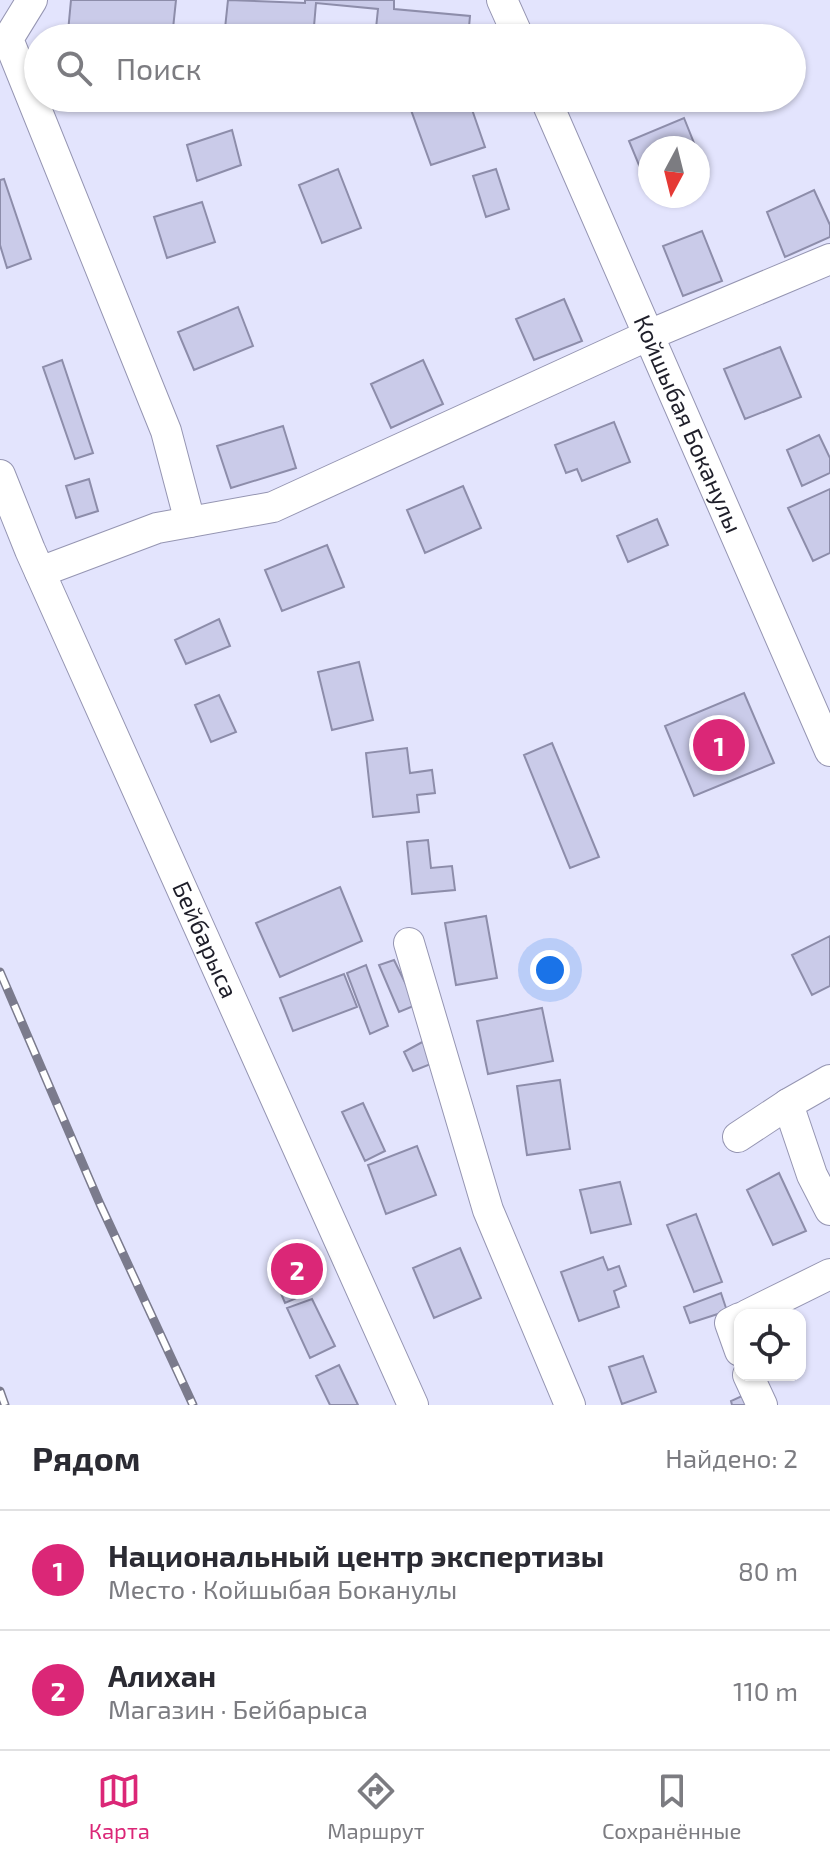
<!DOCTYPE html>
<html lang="ru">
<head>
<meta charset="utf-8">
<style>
	:root { --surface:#fff; --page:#f7f7f7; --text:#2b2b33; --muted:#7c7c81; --line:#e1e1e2; --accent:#db2777 }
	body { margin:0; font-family:"Exo 2",sans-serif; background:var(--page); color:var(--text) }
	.controls { position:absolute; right:24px; bottom:24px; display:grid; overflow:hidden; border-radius:16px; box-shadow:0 2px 6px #0004 }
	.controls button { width:72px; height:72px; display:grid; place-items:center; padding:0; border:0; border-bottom:2px solid var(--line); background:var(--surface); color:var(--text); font:40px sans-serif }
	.compass { position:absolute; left:638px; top:136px; width:72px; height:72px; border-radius:50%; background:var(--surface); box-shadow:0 2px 6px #0004; rotate:187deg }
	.you { position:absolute; left:550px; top:970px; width:28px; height:28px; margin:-20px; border:6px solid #fff; border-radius:50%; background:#1a73e8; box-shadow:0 0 0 12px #1a73e833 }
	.badge { display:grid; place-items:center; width:52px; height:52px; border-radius:50%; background:var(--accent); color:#fff; font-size:26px; font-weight:700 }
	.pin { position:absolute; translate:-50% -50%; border:4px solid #fff; box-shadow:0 2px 8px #0006 }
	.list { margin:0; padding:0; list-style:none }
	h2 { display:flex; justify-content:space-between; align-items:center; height:104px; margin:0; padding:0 32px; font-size:34px }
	h2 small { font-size:26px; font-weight:400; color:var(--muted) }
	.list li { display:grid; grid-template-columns:52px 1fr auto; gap:24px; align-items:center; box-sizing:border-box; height:120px; padding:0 32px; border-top:2px solid var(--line) }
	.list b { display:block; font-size:30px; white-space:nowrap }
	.list p { margin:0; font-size:26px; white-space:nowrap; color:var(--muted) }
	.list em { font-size:26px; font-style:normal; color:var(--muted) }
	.icon { flex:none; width:44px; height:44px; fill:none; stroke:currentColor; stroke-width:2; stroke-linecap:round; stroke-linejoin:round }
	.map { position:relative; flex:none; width:830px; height:1405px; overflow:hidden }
	.search { position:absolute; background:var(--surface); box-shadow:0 2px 6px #0004; left:24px; right:24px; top:24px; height:88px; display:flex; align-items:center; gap:20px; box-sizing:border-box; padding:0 28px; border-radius:44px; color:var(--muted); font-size:30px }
	.sheet { height:344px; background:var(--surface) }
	nav { display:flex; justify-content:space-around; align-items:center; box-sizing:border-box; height:112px; border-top:2px solid var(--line); background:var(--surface); font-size:22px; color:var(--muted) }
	nav a { display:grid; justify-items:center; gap:4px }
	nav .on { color:var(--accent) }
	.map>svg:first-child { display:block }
	.building { fill:#cacbe9; stroke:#8d8daa; stroke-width:2 }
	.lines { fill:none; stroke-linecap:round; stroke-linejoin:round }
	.minor-casing { stroke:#9595b2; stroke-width:32 }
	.minor { stroke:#fff; stroke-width:30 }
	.rail-casing { stroke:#7b7b8d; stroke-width:9 }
	.rail { stroke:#fff; stroke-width:6; stroke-dasharray:18; stroke-linecap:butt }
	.labels { text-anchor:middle; stroke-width:8; stroke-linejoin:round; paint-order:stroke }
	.street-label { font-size:24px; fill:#1e1e29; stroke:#fff }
</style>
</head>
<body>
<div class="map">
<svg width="830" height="1405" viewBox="0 0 830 1405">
	<rect width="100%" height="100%" fill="#e3e4fd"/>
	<path class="building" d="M 71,0 L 176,0 L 172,38 L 134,38 L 68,32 Z
		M 228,0 L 305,3 L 305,0 L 394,0 L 394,9 L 470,16 L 468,38 L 375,38 L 378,9 L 316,3 L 313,38 L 224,38 Z
		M 658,30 L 662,38 L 637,38 Z
		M 447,98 L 468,98 L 485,147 L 431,165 L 411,110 Z
		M 684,118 L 696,148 L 650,148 L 650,180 L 646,182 L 629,141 Z
		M 232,130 L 241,165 L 197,181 L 187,145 Z
		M 338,169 L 361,228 L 322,243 L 299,185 Z
		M 496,169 L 509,209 L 486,217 L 473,176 Z
		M 4,179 L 31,259 L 7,268 L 0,245 L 0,180 Z
		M 814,190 L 830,225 L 830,237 L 785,257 L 767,212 Z
		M 202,202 L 215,242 L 167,258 L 154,217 Z
		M 702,231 L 722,281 L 683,296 L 663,246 Z
		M 564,299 L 582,341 L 534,360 L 516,319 Z
		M 238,307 L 253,346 L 194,370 L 178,332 Z
		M 780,347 L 801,397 L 745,419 L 724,369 Z
		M 62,360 L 93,453 L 75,459 L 43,367 Z
		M 423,360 L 443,404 L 391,428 L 371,384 Z
		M 614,422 L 630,462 L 582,481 L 577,469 L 566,473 L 555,445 Z
		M 283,426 L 296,468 L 231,488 L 217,446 Z
		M 819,435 L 830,458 L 830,473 L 802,486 L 787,450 Z
		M 89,479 L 98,511 L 76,518 L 66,486 Z
		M 463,486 L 481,528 L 425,553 L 407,510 Z
		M 830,489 L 830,553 L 813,561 L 788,508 Z
		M 657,519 L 668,545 L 628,562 L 617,536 Z
		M 327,545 L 344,587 L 282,611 L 265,570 Z
		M 219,619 L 230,646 L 186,664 L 175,640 Z
		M 359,662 L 373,720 L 332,730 L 318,672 Z
		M 744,693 L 774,763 L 694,796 L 665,726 Z
		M 219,695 L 236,732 L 211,742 L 195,705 Z
		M 552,743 L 599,857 L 570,868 L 524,755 Z
		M 407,748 L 410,773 L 432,770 L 435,793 L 417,795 L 419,812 L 373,817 L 366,753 Z
		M 428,840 L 431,868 L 452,866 L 455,890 L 412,894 L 407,842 Z
		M 340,887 L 362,941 L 280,977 L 256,923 Z
		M 486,916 L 497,978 L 456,985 L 445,923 Z
		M 830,936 L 830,986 L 812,995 L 792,955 Z
		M 394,960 L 416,1005 L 399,1012 L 379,965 Z
		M 366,965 L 388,1026 L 370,1034 L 347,973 Z
		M 344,974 L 357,1007 L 293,1031 L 280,998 Z
		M 542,1008 L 553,1061 L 488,1074 L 477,1021 Z
		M 426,1040 L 436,1062 L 413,1071 L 404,1052 Z
		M 560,1080 L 570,1149 L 527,1155 L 517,1086 Z
		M 363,1103 L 385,1151 L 365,1161 L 342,1112 Z
		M 417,1146 L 436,1195 L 386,1214 L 368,1165 Z
		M 779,1173 L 806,1231 L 773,1245 L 747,1190 Z
		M 620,1182 L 631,1224 L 591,1233 L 580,1190 Z
		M 696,1214 L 722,1282 L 694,1292 L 667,1225 Z
		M 460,1248 L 481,1298 L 434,1318 L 413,1268 Z
		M 603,1257 L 608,1270 L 619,1266 L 626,1286 L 614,1291 L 619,1307 L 579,1321 L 561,1272 Z
		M 298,1258 L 313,1291 L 285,1303 L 271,1270 Z
		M 721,1293 L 727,1311 L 690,1323 L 684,1307 Z
		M 312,1299 L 335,1346 L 310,1358 L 287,1308 Z
		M 643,1356 L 656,1392 L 622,1404 L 609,1367 Z
		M 339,1365 L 358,1405 L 330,1405 L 316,1376 Z
		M 755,1390 L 762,1405 L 732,1405 L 731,1401 Z"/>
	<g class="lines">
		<g class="minor-casing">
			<g id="minor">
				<path d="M 32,0 L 8,39 L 166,431 L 190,522"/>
				<path d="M 502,0 L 519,38"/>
				<path id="s1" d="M 545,98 L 830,751"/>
				<path id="s2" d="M 0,475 L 30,550 L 413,1405"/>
				<path d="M 40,572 L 157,528 L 273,507 L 649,335 L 830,259"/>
				<path d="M 409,943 L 488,1210 L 570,1405"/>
				<path d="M 788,1104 L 812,1175 L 830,1210"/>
				<path d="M 738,1137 L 788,1104 L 830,1080"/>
				<path d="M 747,1315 L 830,1274"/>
				<path d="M 740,1318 L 730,1323 L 740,1351"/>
				<path d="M 748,1375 L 762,1405"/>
			</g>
		</g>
		<use href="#minor" class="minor"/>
		<g class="rail-casing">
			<path id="rail" d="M 0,972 L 100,1204 L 193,1405
				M 0,1391 L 5,1405"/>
		</g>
		<use href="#rail" class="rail"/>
	</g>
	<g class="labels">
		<g class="street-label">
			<text dy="8" stroke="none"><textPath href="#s1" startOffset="356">Койшыбая Боканулы</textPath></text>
			<text dy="8" stroke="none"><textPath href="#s2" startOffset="508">Бейбарыса</textPath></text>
		</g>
	</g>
</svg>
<div class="controls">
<button><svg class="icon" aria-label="locate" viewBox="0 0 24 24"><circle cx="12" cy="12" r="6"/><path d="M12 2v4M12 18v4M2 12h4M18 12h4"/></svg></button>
</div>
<svg class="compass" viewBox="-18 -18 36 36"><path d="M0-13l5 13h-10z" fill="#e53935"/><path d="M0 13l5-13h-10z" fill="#7c7c81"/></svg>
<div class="you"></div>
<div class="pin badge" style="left:719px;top:745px">1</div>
<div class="pin badge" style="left:297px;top:1269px">2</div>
<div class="search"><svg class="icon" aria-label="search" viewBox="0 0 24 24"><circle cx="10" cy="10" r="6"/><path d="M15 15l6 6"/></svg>Поиск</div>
</div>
<section class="sheet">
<h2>Рядом<small>Найдено: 2</small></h2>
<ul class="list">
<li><span class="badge">1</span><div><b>Национальный центр экспертизы</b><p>Место · Койшыбая Боканулы</p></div><em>80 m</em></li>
<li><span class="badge">2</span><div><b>Алихан</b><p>Магазин · Бейбарыса</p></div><em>110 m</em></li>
</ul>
</section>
<nav>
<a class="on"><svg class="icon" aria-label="map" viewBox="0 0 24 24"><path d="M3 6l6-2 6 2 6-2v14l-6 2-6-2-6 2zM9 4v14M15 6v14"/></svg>Карта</a>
<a><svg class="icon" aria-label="directions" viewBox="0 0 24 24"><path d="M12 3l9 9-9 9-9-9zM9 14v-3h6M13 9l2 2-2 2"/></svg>Маршрут</a>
<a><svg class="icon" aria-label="saved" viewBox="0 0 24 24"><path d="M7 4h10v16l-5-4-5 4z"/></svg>Сохранённые</a>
</nav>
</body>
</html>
